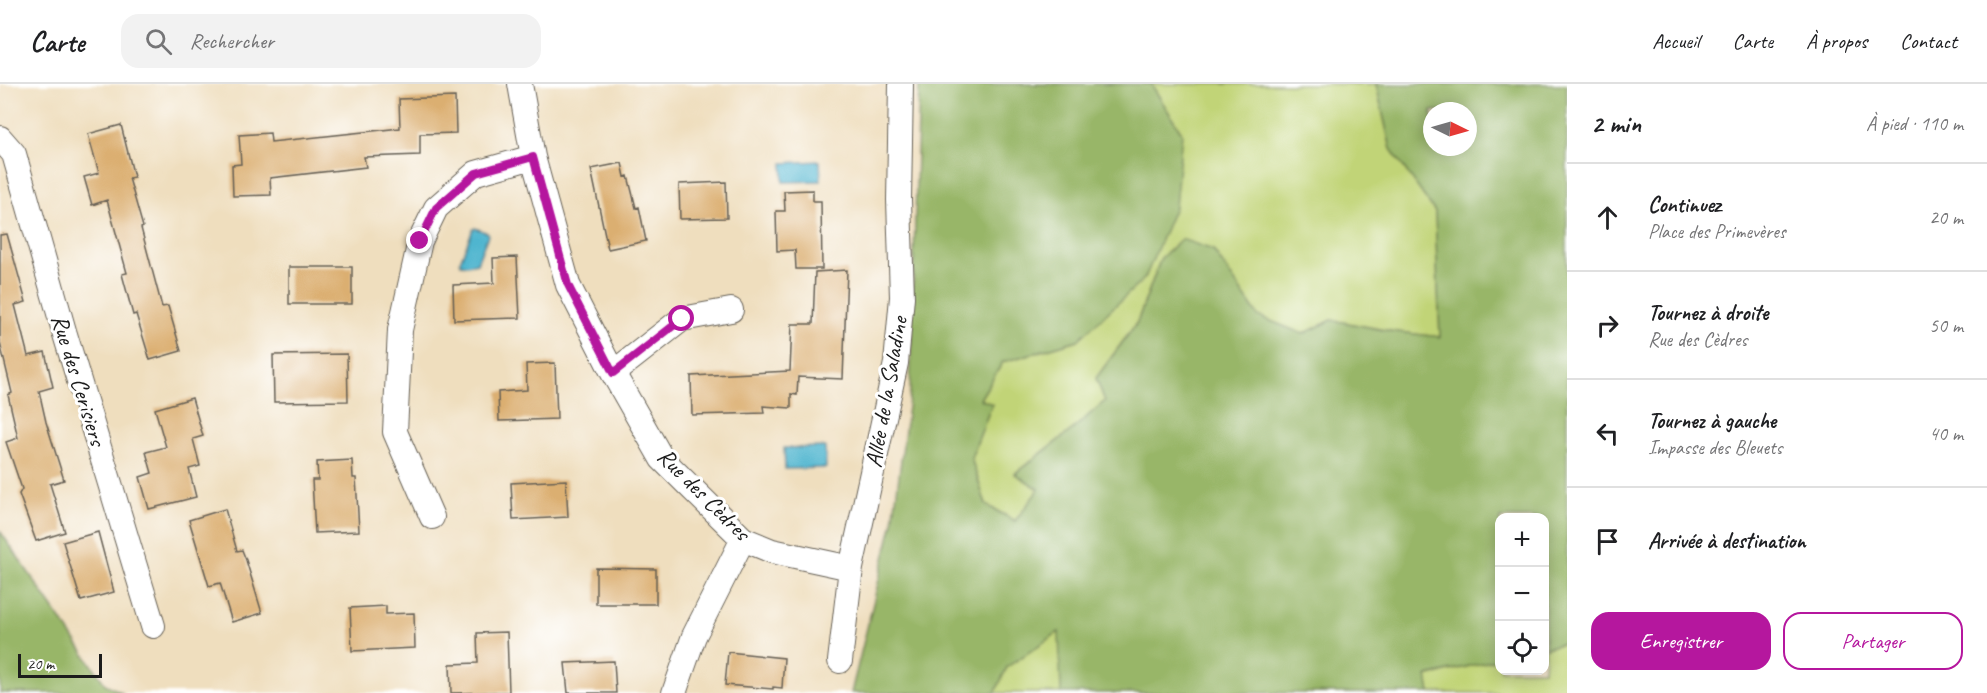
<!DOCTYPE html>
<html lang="fr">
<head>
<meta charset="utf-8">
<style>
	:root { --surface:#fff; --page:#f2f2f2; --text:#202124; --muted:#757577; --line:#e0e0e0; --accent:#b5179e }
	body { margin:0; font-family:Caveat,sans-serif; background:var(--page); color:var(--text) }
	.controls { position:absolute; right:18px; bottom:18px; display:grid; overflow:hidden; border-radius:12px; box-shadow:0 3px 15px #0003 }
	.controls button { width:54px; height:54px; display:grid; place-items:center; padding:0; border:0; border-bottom:2px solid var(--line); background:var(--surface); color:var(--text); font:30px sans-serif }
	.compass { position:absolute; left:1423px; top:18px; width:54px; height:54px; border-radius:50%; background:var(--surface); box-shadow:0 3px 15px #0003; rotate:95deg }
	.scale { position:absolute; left:18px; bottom:15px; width:84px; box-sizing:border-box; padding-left:6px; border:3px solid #1c1c1c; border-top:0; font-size:16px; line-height:21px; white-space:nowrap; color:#1c1c1c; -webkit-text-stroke:4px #fff; paint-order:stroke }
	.stop { position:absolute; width:18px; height:18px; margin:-14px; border:4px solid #b5179e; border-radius:50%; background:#fff }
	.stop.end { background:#b5179e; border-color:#fff; box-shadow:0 2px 6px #0008 }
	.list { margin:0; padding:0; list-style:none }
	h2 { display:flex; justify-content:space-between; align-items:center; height:78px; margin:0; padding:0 24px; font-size:26px }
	h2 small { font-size:20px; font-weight:400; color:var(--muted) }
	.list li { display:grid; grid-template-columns:39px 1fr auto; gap:18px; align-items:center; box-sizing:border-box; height:108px; padding:0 24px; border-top:2px solid var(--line) }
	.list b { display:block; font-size:22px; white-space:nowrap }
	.list p { margin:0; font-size:20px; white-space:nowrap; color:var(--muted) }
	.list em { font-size:20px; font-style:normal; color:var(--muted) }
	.actions { display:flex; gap:12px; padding:18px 24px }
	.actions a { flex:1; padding:14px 0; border:2px solid var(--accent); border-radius:18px; text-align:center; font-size:21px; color:var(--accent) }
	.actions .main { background:var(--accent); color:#fff }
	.icon { flex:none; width:33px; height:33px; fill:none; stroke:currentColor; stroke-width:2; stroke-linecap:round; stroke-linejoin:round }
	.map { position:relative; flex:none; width:1567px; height:609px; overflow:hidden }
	header { display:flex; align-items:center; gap:36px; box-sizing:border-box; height:84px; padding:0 30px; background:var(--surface); border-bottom:2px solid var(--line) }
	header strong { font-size:28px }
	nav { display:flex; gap:33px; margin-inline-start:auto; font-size:21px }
	.search { width:420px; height:54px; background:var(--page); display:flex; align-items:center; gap:15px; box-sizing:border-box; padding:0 21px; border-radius:18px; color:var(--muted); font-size:22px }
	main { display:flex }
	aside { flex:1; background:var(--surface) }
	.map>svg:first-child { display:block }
	.green { fill:#c1d477; stroke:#6e784a; stroke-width:1.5 }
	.forest { fill:#98b668; stroke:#5a6942; stroke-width:1.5; fill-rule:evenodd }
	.water { fill:#50b5cf; stroke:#366876; stroke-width:1.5 }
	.building { fill:#dbaf71 }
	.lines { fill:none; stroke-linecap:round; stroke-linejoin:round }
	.street-casing { stroke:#666055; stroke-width:26 }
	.street { stroke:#fff; stroke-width:24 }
	.route { stroke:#b5179e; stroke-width:8 }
	.labels { text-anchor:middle; stroke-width:6; stroke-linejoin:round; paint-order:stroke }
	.street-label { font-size:24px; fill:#1c1c1c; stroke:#fff }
</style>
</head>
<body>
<header>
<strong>Carte</strong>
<div class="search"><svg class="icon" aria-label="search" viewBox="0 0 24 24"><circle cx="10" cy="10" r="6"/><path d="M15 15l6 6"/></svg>Rechercher</div>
<nav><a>Accueil</a><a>Carte</a><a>À propos</a><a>Contact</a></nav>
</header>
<main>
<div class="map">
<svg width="1567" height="609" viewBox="0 0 1567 609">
	<rect width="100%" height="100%" fill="#fff"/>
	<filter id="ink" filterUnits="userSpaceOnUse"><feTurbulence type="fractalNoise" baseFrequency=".0167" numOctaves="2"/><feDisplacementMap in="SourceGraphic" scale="12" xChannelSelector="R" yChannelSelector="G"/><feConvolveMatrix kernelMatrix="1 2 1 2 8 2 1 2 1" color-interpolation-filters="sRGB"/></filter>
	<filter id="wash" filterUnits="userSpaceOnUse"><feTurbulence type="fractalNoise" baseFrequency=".008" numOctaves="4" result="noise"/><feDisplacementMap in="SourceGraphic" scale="24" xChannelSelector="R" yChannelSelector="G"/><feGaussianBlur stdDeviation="1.35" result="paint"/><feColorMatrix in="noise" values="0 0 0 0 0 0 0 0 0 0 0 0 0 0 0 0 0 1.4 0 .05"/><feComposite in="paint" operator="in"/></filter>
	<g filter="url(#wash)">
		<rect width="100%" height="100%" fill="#efdebe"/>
		<path class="green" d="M 1151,0 L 1376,0 L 1391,65 L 1435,128 L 1440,253 L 1396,248 L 1332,236 L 1303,250 L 1258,232 L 1213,166 L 1161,174 L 1137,238 L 1096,294 L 1105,317 L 1073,345 L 1015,389 L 1039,405 L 1016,437 L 986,421 L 971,374 L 992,320 L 979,316 L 1003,278 L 1078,256 L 1182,49 Z
			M 1060,547 L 1061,609 L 995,609 L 1007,583 Z
			M 1567,558 L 1567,609 L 1430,609 L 1426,593 L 1499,575 L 1500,586 L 1544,586 L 1545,564 Z"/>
		<path class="forest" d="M 919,0 L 1151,0 L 1182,49 L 1175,123 L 1145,194 L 1078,256 L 1003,278 L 980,315 L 992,320 L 971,374 L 986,421 L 1015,437 L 1039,405 L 1015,390 L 1073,345 L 1105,317 L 1096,294 L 1137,239 L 1161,174 L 1181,155 L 1213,166 L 1258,232 L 1303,250 L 1332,236 L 1389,247 L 1440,253 L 1435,128 L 1391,65 L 1376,0 L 1567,0 L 1567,558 L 1545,564 L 1544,434 L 1500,434 L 1499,575 L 1427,592 L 1430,609 L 1061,609 L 1059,548 L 1007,583 L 995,609 L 851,609 L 893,438 L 910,307 ZM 1432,27 L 1468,27 L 1468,63 L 1432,63 Z
			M 0,447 L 105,600 L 123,609 L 0,609 Z"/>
		<path class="water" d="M 820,77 L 821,97 L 783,98 L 783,79 Z
			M 475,144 L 488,149 L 488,151 L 477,179 L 467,181 L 461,180 L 460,177 L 473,145 Z
			M 825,363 L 826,384 L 785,385 L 784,364 Z"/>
		<g id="blocks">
			<path class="building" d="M 455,13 L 456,49 L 420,50 L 420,71 L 364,73 L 366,83 L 270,94 L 271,111 L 233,112 L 232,81 L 241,80 L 239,51 L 270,49 L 271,58 L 400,44 L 399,15 Z
				M 121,41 L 134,93 L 129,94 L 143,143 L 141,144 L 162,223 L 168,222 L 181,267 L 150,276 L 136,230 L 133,231 L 122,190 L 127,189 L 107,116 L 92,121 L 84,93 L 99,89 L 88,50 Z
				M 622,79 L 625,93 L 628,92 L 636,124 L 639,123 L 646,157 L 608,165 L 591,85 Z
				M 726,98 L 727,134 L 680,135 L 679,100 Z
				M 813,106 L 813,117 L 821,117 L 822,185 L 796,185 L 795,166 L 777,167 L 776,127 L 785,127 L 784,107 Z
				M 7,150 L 26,218 L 15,221 L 28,272 L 45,268 L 53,303 L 39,307 L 46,338 L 64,396 L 50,400 L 65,448 L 36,457 L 19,410 L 22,405 L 6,358 L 18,354 L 8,311 L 12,309 L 0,259 L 0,151 Z
				M 517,173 L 520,234 L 454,236 L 453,201 L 494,199 L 493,174 Z
				M 289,183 L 352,183 L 352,220 L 289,220 Z
				M 847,186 L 843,295 L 798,293 L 797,311 L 791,310 L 791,324 L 763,322 L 764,329 L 692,331 L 691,292 L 790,287 L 792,240 L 813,240 L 815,188 Z
				M 347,270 L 348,317 L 274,318 L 273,271 Z
				M 555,279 L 557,335 L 499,337 L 498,308 L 527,306 L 526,280 Z
				M 192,314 L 203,352 L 193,355 L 200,382 L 189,385 L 196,413 L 149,425 L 140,393 L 152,389 L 146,368 L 166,363 L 155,325 Z
				M 352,376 L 353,394 L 356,394 L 359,447 L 315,449 L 312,396 L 318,396 L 317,378 Z
				M 566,396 L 568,433 L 513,436 L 511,399 Z
				M 225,425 L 237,467 L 242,466 L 246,476 L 262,529 L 232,538 L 220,499 L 209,502 L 189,436 Z
				M 98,448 L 114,508 L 81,517 L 63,458 Z
				M 596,484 L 656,485 L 656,520 L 596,520 Z
				M 386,522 L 386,530 L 414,529 L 415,564 L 352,567 L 350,524 Z
				M 507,548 L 509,608 L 451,609 L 450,580 L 478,579 L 477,549 Z
				M 728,568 L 784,574 L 782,604 L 773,603 L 773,605 L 725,601 Z
				M 614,577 L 616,609 L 568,609 L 565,579 Z"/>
		</g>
	</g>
	<g filter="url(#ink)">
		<use href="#blocks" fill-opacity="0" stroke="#666055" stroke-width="1.5"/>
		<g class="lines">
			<g class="street-casing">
				<path id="street" d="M 520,0 L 533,73 L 568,201 L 613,289 L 662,375 L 743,455 L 772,467 L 851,484
					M 0,54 L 14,70 L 64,247 L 153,542
					M 613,289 L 682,235 L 731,226
					M 432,433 L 395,348 L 400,246 L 420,157 L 436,124 L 476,89 L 533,73
					M 840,577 L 851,484 L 896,279 L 902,213 L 899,116 L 901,0
					M 674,609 L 694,552 L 743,455"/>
			</g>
			<use href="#street" class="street"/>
		</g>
	</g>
	<g class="lines" filter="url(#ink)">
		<path class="route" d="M 420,157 L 436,124 L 476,89 L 533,73 L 568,201 L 613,289 L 682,235"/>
	</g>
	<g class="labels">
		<g class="street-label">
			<text transform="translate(79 296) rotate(73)" y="8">Rue des Cerisiers</text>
			<text transform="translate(886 308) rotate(-80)" y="8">Allée de la Saladine</text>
			<text transform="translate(704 410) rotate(45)" y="8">Rue des Cèdres</text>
		</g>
	</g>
</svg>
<div class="controls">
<button>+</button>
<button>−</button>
<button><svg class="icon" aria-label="locate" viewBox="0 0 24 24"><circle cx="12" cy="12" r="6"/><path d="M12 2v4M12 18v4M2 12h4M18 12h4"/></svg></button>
</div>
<svg class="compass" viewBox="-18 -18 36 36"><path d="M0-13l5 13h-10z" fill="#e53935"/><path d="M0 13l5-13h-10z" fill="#757577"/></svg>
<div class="scale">20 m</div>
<div class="stop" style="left:682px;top:235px"></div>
<div class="stop end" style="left:420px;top:157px"></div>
</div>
<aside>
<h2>2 min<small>À pied · 110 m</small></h2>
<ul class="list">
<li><svg class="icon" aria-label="ahead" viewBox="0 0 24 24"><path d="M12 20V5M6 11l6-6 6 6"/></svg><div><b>Continuez</b><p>Place des Primevères</p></div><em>20 m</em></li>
<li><svg class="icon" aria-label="right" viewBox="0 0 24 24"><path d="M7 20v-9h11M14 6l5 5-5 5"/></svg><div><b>Tournez à droite</b><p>Rue des Cèdres</p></div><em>50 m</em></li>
<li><svg class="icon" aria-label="left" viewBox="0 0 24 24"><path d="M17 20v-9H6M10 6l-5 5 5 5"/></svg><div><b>Tournez à gauche</b><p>Impasse des Bleuets</p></div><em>40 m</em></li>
<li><svg class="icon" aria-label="arrive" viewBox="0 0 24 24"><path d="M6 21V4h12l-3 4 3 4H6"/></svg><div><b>Arrivée à destination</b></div></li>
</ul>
<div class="actions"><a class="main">Enregistrer</a><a>Partager</a></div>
</aside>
</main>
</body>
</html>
